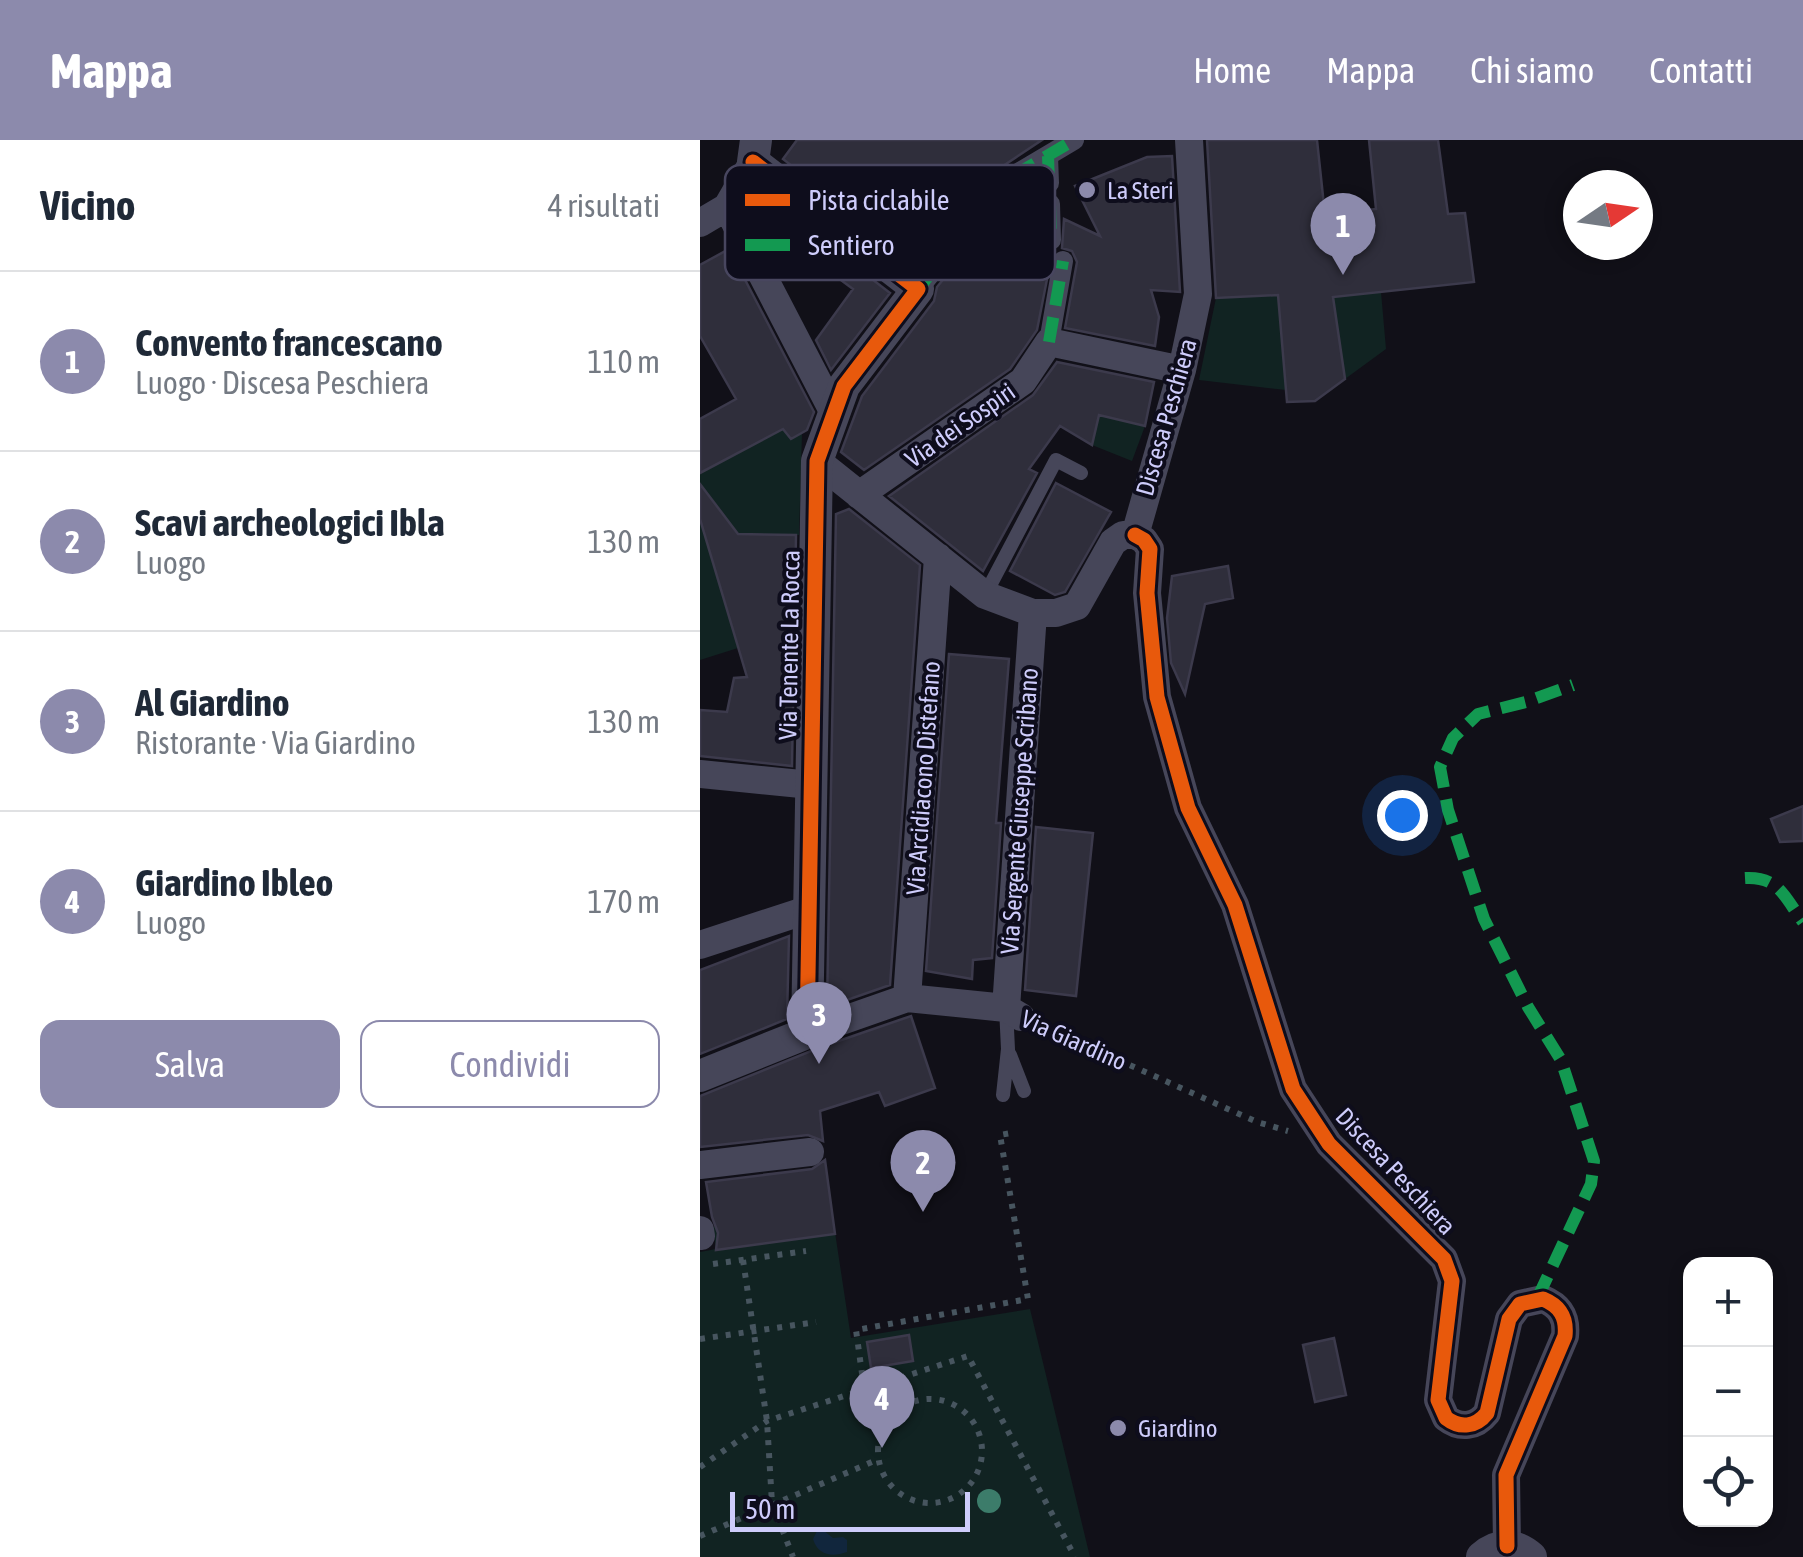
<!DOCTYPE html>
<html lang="it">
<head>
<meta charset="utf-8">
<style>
	:root { --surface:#fff; --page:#f2f2f3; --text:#1f2937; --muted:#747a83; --line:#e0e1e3; --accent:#8c8aac }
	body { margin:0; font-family:"Asap Condensed",sans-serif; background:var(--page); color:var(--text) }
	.controls { position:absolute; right:30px; bottom:30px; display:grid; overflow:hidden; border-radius:20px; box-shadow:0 5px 15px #0003 }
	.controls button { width:90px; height:90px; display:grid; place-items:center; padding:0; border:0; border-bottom:2px solid var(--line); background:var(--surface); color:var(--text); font:50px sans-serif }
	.compass { position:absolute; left:863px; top:30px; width:90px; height:90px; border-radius:50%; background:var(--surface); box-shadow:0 5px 15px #0003; rotate:77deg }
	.scale { position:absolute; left:30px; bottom:25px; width:240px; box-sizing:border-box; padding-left:10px; border:5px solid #ceccfb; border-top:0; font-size:28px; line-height:35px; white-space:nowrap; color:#ceccfb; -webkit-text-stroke:8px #0e0d1c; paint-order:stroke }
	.you { position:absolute; left:702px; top:675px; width:35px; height:35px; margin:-25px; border:8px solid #fff; border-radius:50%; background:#1a73e8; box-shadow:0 0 0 15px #1a73e833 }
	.badge { display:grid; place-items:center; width:65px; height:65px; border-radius:50%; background:var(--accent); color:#fff; font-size:32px; font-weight:700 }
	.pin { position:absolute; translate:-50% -82px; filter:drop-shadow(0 2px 5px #0008) }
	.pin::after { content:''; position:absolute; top:52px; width:35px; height:30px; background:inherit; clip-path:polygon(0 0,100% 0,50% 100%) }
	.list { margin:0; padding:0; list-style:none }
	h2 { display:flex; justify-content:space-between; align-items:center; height:130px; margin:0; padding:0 40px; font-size:42px }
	h2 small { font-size:32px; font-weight:400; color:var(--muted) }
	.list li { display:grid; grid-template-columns:65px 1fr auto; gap:30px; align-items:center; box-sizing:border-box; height:180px; padding:0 40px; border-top:2px solid var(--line) }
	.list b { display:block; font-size:38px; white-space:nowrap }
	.list p { margin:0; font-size:32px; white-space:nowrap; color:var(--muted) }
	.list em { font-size:32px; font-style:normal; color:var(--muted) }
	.actions { display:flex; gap:20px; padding:30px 40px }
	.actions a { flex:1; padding:22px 0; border:2px solid var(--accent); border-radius:20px; text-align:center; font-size:35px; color:var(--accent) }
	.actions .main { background:var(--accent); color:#fff }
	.icon { flex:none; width:55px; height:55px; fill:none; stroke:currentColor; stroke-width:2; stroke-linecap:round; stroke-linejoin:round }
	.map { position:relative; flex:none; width:1103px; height:1417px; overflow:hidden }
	header { display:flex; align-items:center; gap:60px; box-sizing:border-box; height:140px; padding:0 50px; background:var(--accent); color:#fff }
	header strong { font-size:48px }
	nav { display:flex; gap:55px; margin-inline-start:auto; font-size:35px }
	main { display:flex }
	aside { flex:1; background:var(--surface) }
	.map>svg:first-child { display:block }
	.green { fill:#112322 }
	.water { fill:#11263d }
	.building { fill:#2f2e3b; stroke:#3c3a4c; stroke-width:2.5 }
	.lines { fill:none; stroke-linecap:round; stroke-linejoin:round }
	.path { stroke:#47555f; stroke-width:6; stroke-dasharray:5 8; stroke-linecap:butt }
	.service { stroke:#464659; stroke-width:14 }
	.pedestrian { stroke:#464659; stroke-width:20 }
	.minor { stroke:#464659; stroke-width:28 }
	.tertiary { stroke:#464659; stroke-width:32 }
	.quiet { stroke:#139951; stroke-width:12; stroke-dasharray:25 12; stroke-linecap:butt }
	.cycleway-casing { stroke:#0e0d1c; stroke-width:21 }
	.cycleway { stroke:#e8590c; stroke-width:15 }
	.tree { fill:#3c7c6a }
	.poi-dot { fill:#8c8aac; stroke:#0e0d1c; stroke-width:4 }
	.labels { text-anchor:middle; stroke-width:8; stroke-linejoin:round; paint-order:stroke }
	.poi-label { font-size:25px; fill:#ceccfb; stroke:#0e0d1c; text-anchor:start }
	.street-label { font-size:25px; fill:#ceccfb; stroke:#0e0d1c }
	.key { fill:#0e0d1c; stroke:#48465f; stroke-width:2.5 }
	.key-label { font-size:28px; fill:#ceccfb }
</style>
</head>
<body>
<header>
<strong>Mappa</strong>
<nav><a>Home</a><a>Mappa</a><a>Chi siamo</a><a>Contatti</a></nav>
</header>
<main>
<aside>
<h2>Vicino<small>4 risultati</small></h2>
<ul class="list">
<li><span class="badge">1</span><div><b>Convento francescano</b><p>Luogo · Discesa Peschiera</p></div><em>110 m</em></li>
<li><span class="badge">2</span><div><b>Scavi archeologici Ibla</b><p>Luogo</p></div><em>130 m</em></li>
<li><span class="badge">3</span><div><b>Al Giardino</b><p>Ristorante · Via Giardino</p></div><em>130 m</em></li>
<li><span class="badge">4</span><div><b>Giardino Ibleo</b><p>Luogo</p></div><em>170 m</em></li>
</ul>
<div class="actions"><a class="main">Salva</a><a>Condividi</a></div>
</aside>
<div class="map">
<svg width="1103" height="1417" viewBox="0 0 1103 1417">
	<rect width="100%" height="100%" fill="#111018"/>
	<path class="green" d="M 681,152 L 686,209 L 645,239 L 633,157 Z
		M 578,155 L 586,250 L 499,240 L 516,158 Z
		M 399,275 L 445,286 L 432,321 L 392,305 Z
		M 83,289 L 91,299 L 102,293 L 99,395 L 60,394 L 13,422 L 38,508 L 0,520 L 0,333 Z
		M 131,1066 L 151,1198 L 330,1169 L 390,1417 L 0,1417 L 0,1112 L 16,1109 L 13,1087 L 71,1080 Z"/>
	<path class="water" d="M 117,1391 L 124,1391 L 133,1398 L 143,1397 L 147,1400 L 147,1412 C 133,1417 118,1416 113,1399 Z"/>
	<path class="building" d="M 97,0 L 342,0 L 297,30 L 220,125 L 83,19 Z
		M 507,0 L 617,0 L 625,75 L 676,69 L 669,0 L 738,0 L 748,74 L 765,73 L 774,142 L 633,157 L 645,239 L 615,261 L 587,262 L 578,155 L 516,158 Z
		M 472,16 L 480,152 L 451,150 L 459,177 L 455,206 L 365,188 L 377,122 L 372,111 L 362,108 L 364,79 L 400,96 L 375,46 L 447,17 Z
		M 59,52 L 190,153 L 131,230 L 116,200 L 153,149 L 49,72 L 47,68 Z
		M 313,55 L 336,66 L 339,106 L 352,114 L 337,190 L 310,229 L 164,330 L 141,312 L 162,256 L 234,161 L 237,147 Z
		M 29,109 L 114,272 L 107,290 L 91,299 L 83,289 L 0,333 L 0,279 L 36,259 L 0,196 L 0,125 Z
		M 357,222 L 454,242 L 445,286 L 399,275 L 392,305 L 360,286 L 329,329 L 337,333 L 283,431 L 189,356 L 333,255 Z
		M 356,343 L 411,372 L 365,452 L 355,455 L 310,431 Z
		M 0,344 L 38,394 L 96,395 L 92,626 L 0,616 L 0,570 L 27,572 L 34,538 L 47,537 L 0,379 Z
		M 149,369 L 220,425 L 190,845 L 127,867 L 136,374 Z
		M 528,426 L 533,458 L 505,464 L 485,554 L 471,523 L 467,478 L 472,436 Z
		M 249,514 L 309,519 L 296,683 L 301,683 L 292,818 L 273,820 L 272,839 L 226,831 Z
		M 1103,666 L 1103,701 L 1080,702 L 1071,679 Z
		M 336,687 L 393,693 L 376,856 L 325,850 Z
		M 89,796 L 87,879 L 0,914 L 0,830 Z
		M 211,876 L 235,948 L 185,966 L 179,952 L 120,971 L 123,1001 L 108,995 L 0,1007 L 0,956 L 121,907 Z
		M 125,1020 L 135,1094 L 16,1110 L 18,1093 L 12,1077 L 6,1042 L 112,1029 Z
		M 209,1195 L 213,1221 L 171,1228 L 167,1202 Z
		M 634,1198 L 646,1255 L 615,1262 L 603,1205 Z"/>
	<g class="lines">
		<path class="path" d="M 347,888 L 557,982 L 588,991
			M 43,1120 L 67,1281 L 72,1363 L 93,1417
			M 13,1124 L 106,1111
			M 0,1199 L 116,1182
			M 164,1248 L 156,1190 L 328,1159 L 300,995 L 311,993
			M178 1311a52 52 0 1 1 104 0a52 52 0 1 1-104 0Z
			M 0,1327 L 67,1281 L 268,1216 L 375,1417
			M 0,1396 L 179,1319"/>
		<path class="service" d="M 285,455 L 356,320 L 381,333
			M 310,915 L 324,951
			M 303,955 L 308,909 L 306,868"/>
		<path class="pedestrian" d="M 348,16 L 349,43
			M 350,64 L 351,100
			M 218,149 L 308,39 L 374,0
			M 349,202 L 363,121"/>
		<path class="minor" d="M 27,67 L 133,271
			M 0,83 L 27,67 L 53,22
			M 117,321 L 285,455 L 333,473 L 356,473 L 377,466 L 413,402 L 423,395 L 435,395
			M 159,355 L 323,241 L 349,202 L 482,230
			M 435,395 L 444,400 L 450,409 L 447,453 L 457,557 L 488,668 L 535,765 L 593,949 L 629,1004 L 744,1119 L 752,1141 L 738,1260 L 746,1278 C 760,1289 776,1287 787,1273 L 809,1179 L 820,1164 L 843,1159 C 860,1166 867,1177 865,1196 L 806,1335 L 807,1406
			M 435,395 L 482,230 L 498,154 L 489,0
			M 0,634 L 111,645
			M 0,805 L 110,769
			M 207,858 L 238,417
			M 306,868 L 333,473
			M 107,893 L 207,858 L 306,868 L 321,877
			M 0,1025 L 110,1012
			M 0,1090 L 1,1096"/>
		<path class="tertiary" d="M 0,936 L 107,893 L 117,321 L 144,246 L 218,149 L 53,22 L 56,0
			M 782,1417 C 798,1403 815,1403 831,1417"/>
		<path class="quiet" d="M 348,16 L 349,43
			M 350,64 L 351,100
			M 218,149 L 308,39 L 374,0
			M 349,202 L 363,121
			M 1045,738 C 1079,736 1085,758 1103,782
			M 837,1159 L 891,1044 L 894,1021 L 861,920 L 828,867 L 784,779 L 748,670 L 740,627 L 753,598 L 778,574 L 826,562 L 873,545"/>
		<g class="cycleway-casing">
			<path id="cycleway" d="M 53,22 L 218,149 L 144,246 L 117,321 L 107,893
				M 435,395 L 444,400 L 450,409 L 447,453 L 457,557 L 488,668 L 535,765 L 593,949 L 629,1004 L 744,1119 L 752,1141 L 738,1260 L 746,1278 C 760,1289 776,1287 787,1273 L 809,1179 L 820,1164 L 843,1159 C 860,1166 867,1177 865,1196 L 806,1335 L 807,1406"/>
		</g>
		<use href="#cycleway" class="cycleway"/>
	</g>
	<circle class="tree" cx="289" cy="1361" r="12"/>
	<g class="poi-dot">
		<circle cx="387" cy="50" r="10"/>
		<circle cx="418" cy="1288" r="10"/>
	</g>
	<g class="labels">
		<g class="poi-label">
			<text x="407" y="59">La Steri</text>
			<text x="438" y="1297">Giardino</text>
		</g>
		<g class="street-label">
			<text transform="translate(466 277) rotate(-74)" y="9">Discesa Peschiera</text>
			<text transform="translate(260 285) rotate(-35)" y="9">Via dei Sospiri</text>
			<text transform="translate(89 505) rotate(-89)" y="9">Via Tenente La Rocca</text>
			<text transform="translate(223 638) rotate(-86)" y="9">Via Arcidiacono Distefano</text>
			<text transform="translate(319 671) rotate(-86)" y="9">Via Sergente Giuseppe Scribano</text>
			<text transform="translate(374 900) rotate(24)" y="9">Via Giardino</text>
			<text transform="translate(696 1031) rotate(47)" y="9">Discesa Peschiera</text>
		</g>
	</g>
	<rect x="25" y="25" width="330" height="115" rx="15" class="key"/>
	<rect x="45" y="54" width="45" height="12" fill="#e8590c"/>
	<rect x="45" y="99" width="45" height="12" fill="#139951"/>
	<g class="key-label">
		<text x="108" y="70">Pista ciclabile</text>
		<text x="108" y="115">Sentiero</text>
	</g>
</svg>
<div class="controls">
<button>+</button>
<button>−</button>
<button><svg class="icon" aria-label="locate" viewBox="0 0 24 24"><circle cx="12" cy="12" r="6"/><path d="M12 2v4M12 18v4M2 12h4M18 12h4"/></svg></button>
</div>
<svg class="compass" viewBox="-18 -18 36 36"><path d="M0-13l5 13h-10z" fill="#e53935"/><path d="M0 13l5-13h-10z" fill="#747a83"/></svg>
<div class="scale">50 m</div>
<div class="you"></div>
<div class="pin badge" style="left:643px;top:135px">1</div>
<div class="pin badge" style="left:223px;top:1072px">2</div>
<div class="pin badge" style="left:119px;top:924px">3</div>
<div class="pin badge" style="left:182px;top:1308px">4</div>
</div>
</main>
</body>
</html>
